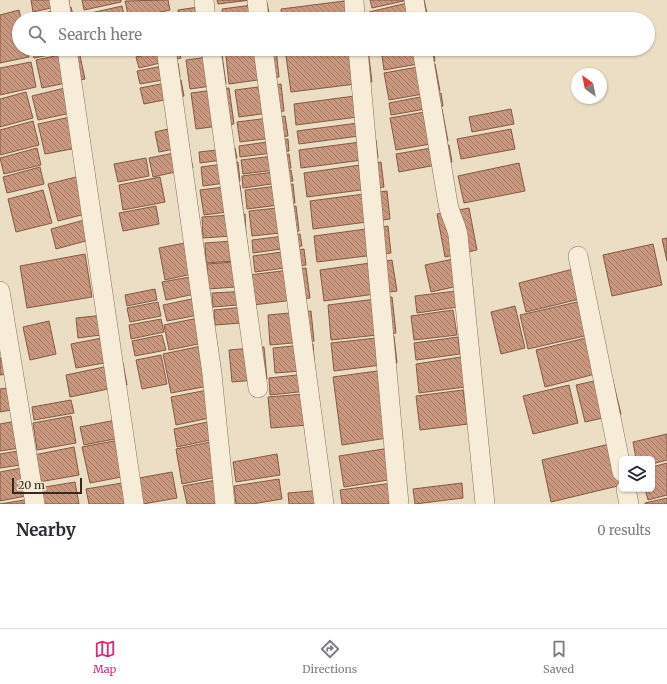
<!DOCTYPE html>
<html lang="en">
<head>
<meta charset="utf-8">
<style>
	:root { --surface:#fff; --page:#f2f2f3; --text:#2b2b33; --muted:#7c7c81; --line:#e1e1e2; --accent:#db2777 }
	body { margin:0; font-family:Merriweather,serif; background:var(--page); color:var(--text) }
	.controls { position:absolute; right:12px; bottom:12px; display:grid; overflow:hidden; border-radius:6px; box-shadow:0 1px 3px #0004 }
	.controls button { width:36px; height:36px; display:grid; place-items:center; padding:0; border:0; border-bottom:1px solid var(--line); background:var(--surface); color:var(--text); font:20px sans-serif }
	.compass { position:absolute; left:571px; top:68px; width:36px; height:36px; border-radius:50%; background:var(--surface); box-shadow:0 1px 3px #0004; rotate:328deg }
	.scale { position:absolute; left:12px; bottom:10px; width:70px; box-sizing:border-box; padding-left:4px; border:2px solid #37291f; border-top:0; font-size:11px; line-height:14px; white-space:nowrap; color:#37291f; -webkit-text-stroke:3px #f4e9d4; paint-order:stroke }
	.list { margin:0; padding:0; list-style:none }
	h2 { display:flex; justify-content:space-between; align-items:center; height:52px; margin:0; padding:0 16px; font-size:17px }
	h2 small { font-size:13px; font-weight:400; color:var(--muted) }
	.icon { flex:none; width:22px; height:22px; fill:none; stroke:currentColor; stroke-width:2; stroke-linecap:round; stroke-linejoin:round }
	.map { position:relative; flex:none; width:667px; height:504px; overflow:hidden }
	.search { position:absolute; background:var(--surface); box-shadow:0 1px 3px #0004; left:12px; right:12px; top:12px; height:44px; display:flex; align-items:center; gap:10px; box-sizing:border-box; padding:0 14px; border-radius:22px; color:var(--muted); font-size:15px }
	.sheet { height:124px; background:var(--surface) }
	nav { display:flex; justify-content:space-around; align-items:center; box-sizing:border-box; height:56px; border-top:1px solid var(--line); background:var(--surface); font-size:11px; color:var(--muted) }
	nav a { display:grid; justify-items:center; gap:2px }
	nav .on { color:var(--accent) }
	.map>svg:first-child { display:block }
	.building { fill:url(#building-back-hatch); stroke:#855943 }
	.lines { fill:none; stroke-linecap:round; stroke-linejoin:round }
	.minor-casing { stroke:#87705c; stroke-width:20 }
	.minor { stroke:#f7ecd8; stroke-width:19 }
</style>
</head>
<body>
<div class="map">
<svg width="667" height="504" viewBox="0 0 667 504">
	<defs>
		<pattern id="building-back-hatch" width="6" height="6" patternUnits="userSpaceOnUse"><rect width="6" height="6" fill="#c9977d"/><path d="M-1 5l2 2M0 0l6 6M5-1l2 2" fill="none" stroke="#a47b66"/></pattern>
	</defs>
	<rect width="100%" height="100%" fill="#ecdec5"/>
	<path class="building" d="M 31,0 L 69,0 L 69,4 L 33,12 Z
		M 82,0 L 121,0 L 121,2 L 84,10 Z
		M 168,0 L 170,10 L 129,19 L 125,1 Z
		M 217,0 L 251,0 L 218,4 Z
		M 352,0 L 361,19 L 282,19 L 281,9 Z
		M 370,0 L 408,0 L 372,8 Z
		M 420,0 L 424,0 L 428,17 L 418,19 L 370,19 L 369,12 Z
		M 267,3 L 269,13 L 223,19 L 222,9 Z
		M 212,5 L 214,19 L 179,19 L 178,10 Z
		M 122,6 L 125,19 L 83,19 L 82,15 Z
		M 71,7 L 74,19 L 36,19 L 35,15 Z
		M 19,10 L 21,19 L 19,19 L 19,49 L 27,49 L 29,57 L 0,63 L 0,15 Z
		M 171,13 L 173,19 L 146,19 Z
		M 32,49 L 78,49 L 34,58 Z
		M 170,49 L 178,49 L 181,58 L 139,68 L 136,57 Z
		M 185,49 L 222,49 L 222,50 L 186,55 Z
		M 276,49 L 279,77 L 229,84 L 226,55 Z
		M 285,49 L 368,49 L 372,82 L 291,92 Z
		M 379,49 L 401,49 L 380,53 Z
		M 422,49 L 433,49 L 435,61 L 384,70 L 382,56 Z
		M 79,51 L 85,79 L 42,88 L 36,60 Z
		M 222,55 L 226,84 L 190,89 L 186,60 Z
		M 31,62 L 36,87 L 0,95 L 0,68 Z
		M 178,63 L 180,77 L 140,84 L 137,71 Z
		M 435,64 L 440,91 L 389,100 L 384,73 Z
		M 181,80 L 184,96 L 144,104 L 140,88 Z
		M 281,84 L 284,111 L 239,117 L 235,90 Z
		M 65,88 L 71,113 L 38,120 L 32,96 Z
		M 229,88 L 234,124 L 196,129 L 191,93 Z
		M 26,92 L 33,118 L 0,127 L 0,99 Z
		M 441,93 L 443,106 L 391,115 L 389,103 Z
		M 370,94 L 373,115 L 296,125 L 294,104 Z
		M 442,109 L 448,141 L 396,150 L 390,118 Z
		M 511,109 L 514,124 L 472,132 L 469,117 Z
		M 285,116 L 288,136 L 240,142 L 237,122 Z
		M 70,117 L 77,148 L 45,154 L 38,124 Z
		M 33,121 L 39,145 L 0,155 L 0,130 Z
		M 373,121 L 374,134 L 299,144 L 297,131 Z
		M 185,125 L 189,146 L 159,152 L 155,132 Z
		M 511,129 L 515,149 L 461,159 L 457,139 Z
		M 288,139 L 289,151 L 240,157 L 239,146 Z
		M 376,140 L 378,158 L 301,168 L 299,150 Z
		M 449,145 L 452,162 L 399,172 L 396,154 Z
		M 37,148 L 41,165 L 4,174 L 0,158 Z
		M 235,148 L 237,158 L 200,163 L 199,152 Z
		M 189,150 L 193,168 L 153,177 L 149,158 Z
		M 289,154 L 291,168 L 243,174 L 241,160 Z
		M 146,158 L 149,176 L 118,182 L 114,164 Z
		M 238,162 L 240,181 L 203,186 L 201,167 Z
		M 381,162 L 384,187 L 307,197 L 304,173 Z
		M 519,163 L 525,191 L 464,203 L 458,176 Z
		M 40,167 L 44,184 L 7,193 L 3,177 Z
		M 291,170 L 293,181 L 243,188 L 242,176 Z
		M 88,174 L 97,211 L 58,221 L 48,184 Z
		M 160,177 L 165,202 L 123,210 L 119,185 Z
		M 293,184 L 295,203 L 247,209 L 245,190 Z
		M 240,185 L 243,210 L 204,215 L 200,190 Z
		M 43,190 L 52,223 L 16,232 L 8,199 Z
		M 387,191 L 390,219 L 313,229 L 310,201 Z
		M 156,206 L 159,224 L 123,231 L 119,213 Z
		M 296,206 L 299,231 L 252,236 L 249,211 Z
		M 469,208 L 477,250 L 445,257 L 437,214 Z
		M 245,214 L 246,235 L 203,238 L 202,217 Z
		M 88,219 L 93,239 L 56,249 L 51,229 Z
		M 388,226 L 391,253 L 317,262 L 314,236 Z
		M 300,234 L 302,246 L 253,253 L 252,240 Z
		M 667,238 L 667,261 L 662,239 Z
		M 247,240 L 249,260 L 206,263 L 205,243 Z
		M 195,241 L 201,272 L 165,280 L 159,248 Z
		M 653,244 L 662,285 L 612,296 L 603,255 Z
		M 304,249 L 306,265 L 255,272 L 253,256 Z
		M 85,254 L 92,297 L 27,308 L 20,266 Z
		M 453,259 L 458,286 L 431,292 L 425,265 Z
		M 392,260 L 397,291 L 324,301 L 320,270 Z
		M 247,261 L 249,286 L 208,289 L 207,264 Z
		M 306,268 L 310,298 L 253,305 L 249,275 Z
		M 577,268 L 584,298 L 526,312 L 519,283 Z
		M 201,275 L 205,292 L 166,300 L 162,282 Z
		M 155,289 L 157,300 L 127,306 L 125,295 Z
		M 249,291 L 250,304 L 213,307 L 212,293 Z
		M 456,291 L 458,307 L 417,313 L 415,296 Z
		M 206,296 L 209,313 L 167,321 L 163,305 Z
		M 392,297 L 396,333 L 331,340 L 328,305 Z
		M 586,300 L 593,334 L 528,349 L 520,315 Z
		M 158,302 L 161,316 L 130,322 L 127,308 Z
		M 254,306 L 255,322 L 215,325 L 214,310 Z
		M 515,306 L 525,348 L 501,354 L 491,312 Z
		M 453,310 L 457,335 L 414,340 L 411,316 Z
		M 311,311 L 314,341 L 270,345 L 268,315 Z
		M 114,314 L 116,333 L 78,338 L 76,318 Z
		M 203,317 L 208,342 L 169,350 L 164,325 Z
		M 161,319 L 164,332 L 131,339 L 129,325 Z
		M 49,321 L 56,354 L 30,360 L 23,327 Z
		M 117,335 L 121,360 L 76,368 L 71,344 Z
		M 162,335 L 166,350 L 135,356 L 132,341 Z
		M 394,336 L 397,363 L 334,371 L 331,343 Z
		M 458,337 L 460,354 L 416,360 L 414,343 Z
		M 590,337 L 599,373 L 545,387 L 536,350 Z
		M 211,344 L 219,384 L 171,393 L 163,354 Z
		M 313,344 L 315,370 L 275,373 L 273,348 Z
		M 264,347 L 267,379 L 232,382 L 229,350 Z
		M 15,355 L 18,372 L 0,375 L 0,358 Z
		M 161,355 L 167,384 L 142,389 L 136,360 Z
		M 461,357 L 465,387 L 419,393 L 416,364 Z
		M 123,363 L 127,385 L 70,397 L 66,375 Z
		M 392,369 L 400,436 L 342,445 L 333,377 Z
		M 315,373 L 317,390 L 270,395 L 269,378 Z
		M 612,377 L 621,414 L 585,422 L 576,385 Z
		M 569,385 L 578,423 L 533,434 L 523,396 Z
		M 20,386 L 23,408 L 0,412 L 0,389 Z
		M 213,389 L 219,416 L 176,425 L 171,397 Z
		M 463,390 L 468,424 L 420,430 L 416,396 Z
		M 317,393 L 320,424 L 271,428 L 268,397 Z
		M 71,400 L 74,413 L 34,420 L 32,407 Z
		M 71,416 L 76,443 L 37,450 L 33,423 Z
		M 126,418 L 130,436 L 84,445 L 80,427 Z
		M 21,420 L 26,447 L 0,451 L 0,424 Z
		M 217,420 L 220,438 L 177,447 L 174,429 Z
		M 667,434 L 667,460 L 652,464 L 652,459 L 636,459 L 633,442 Z
		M 130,438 L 137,474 L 90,483 L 82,447 Z
		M 220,440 L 227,475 L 182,484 L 176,449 Z
		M 618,442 L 622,485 L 551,502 L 542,460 Z
		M 74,447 L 79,475 L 39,482 L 34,455 Z
		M 396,447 L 401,478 L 344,487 L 339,456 Z
		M 24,450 L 27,464 L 0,468 L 0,454 Z
		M 277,454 L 280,475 L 236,482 L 233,462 Z
		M 667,463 L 667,495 L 648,500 L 645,489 L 652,489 L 652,467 Z
		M 27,467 L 31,495 L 0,501 L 0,472 Z
		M 172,472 L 177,498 L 143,504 L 139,478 Z
		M 222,479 L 227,504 L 187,504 L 183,486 Z
		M 279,479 L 282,499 L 252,504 L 236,504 L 234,486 Z
		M 75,482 L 79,504 L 42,504 L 39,488 Z
		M 128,482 L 132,504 L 89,504 L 86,489 Z
		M 400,482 L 403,504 L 342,504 L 340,490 Z
		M 462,483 L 463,498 L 415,504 L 413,489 Z
		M 323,490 L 318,504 L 289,504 L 288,493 Z
		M 667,498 L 667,504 L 645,504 L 645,503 Z
		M 30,499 L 31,504 L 0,504 Z"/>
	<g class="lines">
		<g class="minor-casing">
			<path id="minor" d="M 59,0 L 62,19
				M 204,0 L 206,19
				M 257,0 L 259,19
				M 354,0 L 355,19
				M 414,0 L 417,19
				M 67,49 L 134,504
				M 166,49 L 212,374 L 225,504
				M 211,49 L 258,388
				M 263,49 L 324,504
				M 358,49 L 399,504
				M 422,49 L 448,204 C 450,215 456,224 458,235 L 485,504
				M 578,256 L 622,472
				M 0,291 L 35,504
				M 626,489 L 629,504"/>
		</g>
		<use href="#minor" class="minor"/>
	</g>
</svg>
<div class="controls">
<button><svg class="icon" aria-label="layers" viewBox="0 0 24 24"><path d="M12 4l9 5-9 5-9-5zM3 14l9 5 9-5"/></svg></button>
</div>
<svg class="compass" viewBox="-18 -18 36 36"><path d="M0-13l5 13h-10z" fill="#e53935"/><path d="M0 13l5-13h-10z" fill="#7c7c81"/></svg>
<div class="scale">20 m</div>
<div class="search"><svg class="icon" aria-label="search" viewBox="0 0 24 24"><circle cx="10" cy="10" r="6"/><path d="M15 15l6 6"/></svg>Search here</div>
</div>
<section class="sheet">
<h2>Nearby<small>0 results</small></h2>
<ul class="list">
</ul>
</section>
<nav>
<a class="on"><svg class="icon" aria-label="map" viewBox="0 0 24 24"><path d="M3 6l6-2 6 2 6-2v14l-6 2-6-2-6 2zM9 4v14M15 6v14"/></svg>Map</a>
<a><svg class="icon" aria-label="directions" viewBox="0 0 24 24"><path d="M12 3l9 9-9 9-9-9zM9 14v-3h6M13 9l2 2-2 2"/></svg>Directions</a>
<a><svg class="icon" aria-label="saved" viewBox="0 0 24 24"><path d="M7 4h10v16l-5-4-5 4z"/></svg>Saved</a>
</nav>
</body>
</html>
